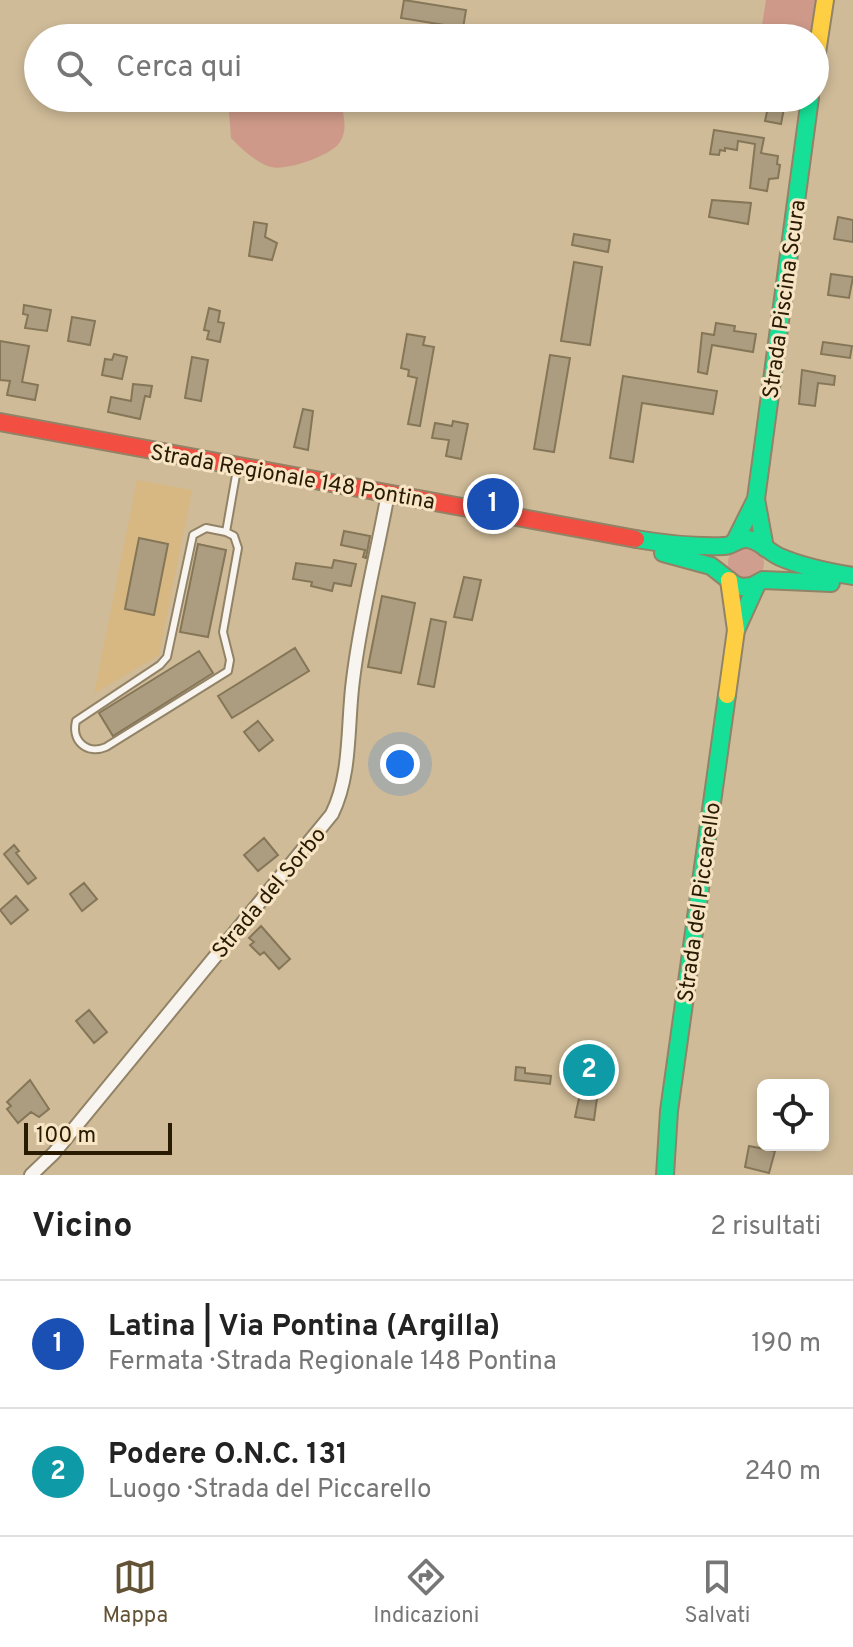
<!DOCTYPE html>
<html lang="it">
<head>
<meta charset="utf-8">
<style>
	:root { --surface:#fff; --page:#f6f6f6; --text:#222; --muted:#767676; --line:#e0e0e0; --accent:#635336 }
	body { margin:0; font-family:Overpass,sans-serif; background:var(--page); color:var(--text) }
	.controls { position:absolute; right:24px; bottom:24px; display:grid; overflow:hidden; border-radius:12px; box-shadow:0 4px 12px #0003 }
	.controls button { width:72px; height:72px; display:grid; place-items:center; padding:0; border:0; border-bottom:2px solid var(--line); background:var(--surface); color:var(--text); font:40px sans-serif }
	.scale { position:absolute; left:24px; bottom:20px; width:148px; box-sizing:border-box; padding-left:8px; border:4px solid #291b02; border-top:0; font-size:22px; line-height:28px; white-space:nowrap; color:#291b02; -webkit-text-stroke:6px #f7e5c6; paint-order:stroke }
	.you { position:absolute; left:400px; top:764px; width:28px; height:28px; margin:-20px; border:6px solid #fff; border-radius:50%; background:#1a73e8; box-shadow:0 0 0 12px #1a73e833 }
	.badge { display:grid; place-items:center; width:52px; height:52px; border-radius:50%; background:var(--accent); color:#fff; font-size:26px; font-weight:700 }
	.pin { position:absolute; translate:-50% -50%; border:4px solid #fff; box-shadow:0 2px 8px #0006 }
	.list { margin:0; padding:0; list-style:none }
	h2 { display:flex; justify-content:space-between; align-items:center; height:104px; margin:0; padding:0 32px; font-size:34px }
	h2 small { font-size:26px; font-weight:400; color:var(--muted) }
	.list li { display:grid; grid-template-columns:52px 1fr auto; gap:24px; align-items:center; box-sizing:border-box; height:128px; padding:0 32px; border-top:2px solid var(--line) }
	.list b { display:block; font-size:30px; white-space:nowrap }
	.list p { margin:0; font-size:26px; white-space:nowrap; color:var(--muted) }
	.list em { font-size:26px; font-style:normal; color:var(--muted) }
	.icon { flex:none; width:44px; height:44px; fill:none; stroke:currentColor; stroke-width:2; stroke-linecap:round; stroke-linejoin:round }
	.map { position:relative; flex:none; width:853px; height:1175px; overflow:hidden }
	.search { position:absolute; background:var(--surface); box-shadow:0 4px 12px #0003; left:24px; right:24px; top:24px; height:88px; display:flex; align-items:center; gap:20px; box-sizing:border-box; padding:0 28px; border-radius:44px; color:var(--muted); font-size:30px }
	.sheet { height:360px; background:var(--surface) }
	nav { display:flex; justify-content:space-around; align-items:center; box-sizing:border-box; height:112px; border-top:2px solid var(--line); background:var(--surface); font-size:22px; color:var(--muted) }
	nav a { display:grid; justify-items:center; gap:4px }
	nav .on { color:var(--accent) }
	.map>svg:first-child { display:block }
	.built { fill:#d7b882 }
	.green { fill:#d09e8e }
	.forest { fill:#ce9989 }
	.building { fill:#ad9d80; stroke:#857657; stroke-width:2 }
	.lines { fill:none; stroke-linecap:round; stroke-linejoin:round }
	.lane-casing { stroke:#928366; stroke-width:10 }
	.street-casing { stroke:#928366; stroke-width:16 }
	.fast-casing { stroke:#928366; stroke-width:20 }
	.slow-casing { stroke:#928366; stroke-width:20 }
	.jam-casing { stroke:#928366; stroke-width:20 }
	.lane { stroke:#f8f5f0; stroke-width:6 }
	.street { stroke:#f8f5f0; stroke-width:12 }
	.fast { stroke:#16e098; stroke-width:16 }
	.slow { stroke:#ffcf43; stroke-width:16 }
	.jam { stroke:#f24e42; stroke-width:16 }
	.labels { text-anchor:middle; stroke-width:6; stroke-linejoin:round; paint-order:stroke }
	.street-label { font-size:22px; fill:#291b02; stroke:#f7e5c6 }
</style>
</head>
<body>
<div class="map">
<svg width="853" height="1175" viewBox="0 0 853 1175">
	<rect width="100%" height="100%" fill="#cfbb98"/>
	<path class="built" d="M 137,480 L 192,490 L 159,655 L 94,694 Z"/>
	<path class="green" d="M728 563a18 18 0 1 1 36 0a18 18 0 1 1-36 0Z"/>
	<path class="forest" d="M 766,0 L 822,0 L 815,38 L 760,38 Z
		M 228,98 L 322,98 L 343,112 C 345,124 346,132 340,142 C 331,156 286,171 271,167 C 255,162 243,150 231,138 Z"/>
	<path class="building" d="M 404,0 L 466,10 L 463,28 L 401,18 Z
		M 770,98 L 786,98 L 781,124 L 765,121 Z
		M 714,130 L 764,138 L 761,153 L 778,156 L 777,164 L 780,165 L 778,178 L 769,179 L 767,191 L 750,188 L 755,144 L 738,141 L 737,150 L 725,148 L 725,151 L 720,150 L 719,155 L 710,154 Z
		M 712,200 L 751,203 L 748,224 L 709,217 Z
		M 838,217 L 853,220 L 853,242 L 834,239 Z
		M 254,222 L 267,224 L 265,237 L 277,243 L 272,260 L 249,256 Z
		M 574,234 L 610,240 L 608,252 L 572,245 Z
		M 574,262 L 602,267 L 590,345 L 561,341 Z
		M 831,274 L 853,277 L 849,298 L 828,295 Z
		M 24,305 L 51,310 L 47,331 L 25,328 L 28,315 L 23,314 Z
		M 209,308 L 220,311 L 218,322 L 224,323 L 220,342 L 207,339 L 209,331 L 204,330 Z
		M 72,317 L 95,321 L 90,345 L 68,341 Z
		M 716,323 L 735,326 L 734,331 L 756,334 L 753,352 L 712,345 L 707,374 L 698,372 L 702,333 L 714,335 Z
		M 407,334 L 425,337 L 423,345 L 434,347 L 420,426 L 408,424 L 417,378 L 408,376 L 409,370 L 401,368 Z
		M 0,341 L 29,346 L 22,382 L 38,385 L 35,400 L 7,395 L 10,381 L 0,380 Z
		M 823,342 L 852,346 L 850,358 L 821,354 Z
		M 114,354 L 127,357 L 122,379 L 102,375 L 105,359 L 112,360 Z
		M 550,355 L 570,358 L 554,452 L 534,449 Z
		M 192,357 L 208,360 L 201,401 L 185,398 Z
		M 802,370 L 835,376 L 834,385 L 818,383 L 815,406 L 799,404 Z
		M 623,376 L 717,391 L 713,414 L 642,403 L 633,462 L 610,458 Z
		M 133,384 L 152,386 L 150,397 L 145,396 L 140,419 L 108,412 L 111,397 L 131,401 Z
		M 303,409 L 313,411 L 308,450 L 294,447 Z
		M 453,421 L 468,424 L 461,459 L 446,456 L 449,440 L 432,438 L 435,423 L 452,426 Z
		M 344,531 L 370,536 L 366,558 L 363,557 L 365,550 L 341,545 Z
		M 139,538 L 168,544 L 154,615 L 125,609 Z
		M 198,544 L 226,550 L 208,637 L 180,632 Z
		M 334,560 L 356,564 L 351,586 L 334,583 L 332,591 L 311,586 L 312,582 L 293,579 L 296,563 L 332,568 Z
		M 464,577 L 481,580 L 472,620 L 454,617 Z
		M 382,596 L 415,603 L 401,673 L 368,667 Z
		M 431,619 L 446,622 L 434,687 L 418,684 Z
		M 295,648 L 309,671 L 232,718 L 218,696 Z
		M 199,651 L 213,673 L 113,736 L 99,713 Z
		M 258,721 L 273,740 L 259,751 L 244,732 Z
		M 264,838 L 278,855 L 258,871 L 244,855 Z
		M 14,845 L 19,851 L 16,853 L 36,878 L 28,884 L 4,854 Z
		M 84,883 L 97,899 L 82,911 L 70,894 Z
		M 16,896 L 28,910 L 11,924 L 0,910 Z
		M 261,926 L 290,959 L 279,969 L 264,952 L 260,955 L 250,945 L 254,942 L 249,938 Z
		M 89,1010 L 107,1032 L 94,1043 L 76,1021 Z
		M 580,1057 L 602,1061 L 594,1120 L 575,1117 L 583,1080 L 576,1078 Z
		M 516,1067 L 525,1068 L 525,1073 L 551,1076 L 550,1084 L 515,1080 Z
		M 30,1080 L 49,1109 L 39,1117 L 31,1112 L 18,1123 L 7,1109 L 11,1106 L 7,1102 Z
		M 749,1146 L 775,1151 L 769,1173 L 745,1167 Z"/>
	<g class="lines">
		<g class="lane-casing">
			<path id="lane" d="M 226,532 L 206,528 L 193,535 L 167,657 L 160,665 L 76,721 C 71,741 87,755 106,747 L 228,671 L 230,660 L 223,632 L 238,548 L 234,536 L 226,532 L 236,475"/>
		</g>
		<g class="street-casing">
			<path id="street" d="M 31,1175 L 54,1153 L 332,814 C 352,773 347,724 353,680 C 360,621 375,562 386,504"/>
		</g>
		<g class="fast-casing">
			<path id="fast" d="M 636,539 C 665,544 694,547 724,546 C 732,546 738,538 747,539 C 760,540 768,552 780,557 C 803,567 828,572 853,576
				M 735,541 L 755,501
				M 765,548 L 756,499 L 810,98
				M 663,553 L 711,566 L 734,584 L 742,587 L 752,586 L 763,580 L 831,583
				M 737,628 L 757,584
				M 665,1175 L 669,1111 L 727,695"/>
		</g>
		<g class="slow-casing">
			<path id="slow" d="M 815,66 L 825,0
				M 727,695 L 736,630 L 729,580"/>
		</g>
		<g class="jam-casing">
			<path id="jam" d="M 0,422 L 636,539"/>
		</g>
		<use href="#lane" class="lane"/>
		<use href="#street" class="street"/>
		<use href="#fast" class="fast"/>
		<use href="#slow" class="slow"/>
		<use href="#jam" class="jam"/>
	</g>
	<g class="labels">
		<g class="street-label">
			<text transform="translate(783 299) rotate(-82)" y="8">Strada Piscina Scura</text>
			<text transform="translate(293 476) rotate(10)" y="8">Strada Regionale 148 Pontina</text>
			<text transform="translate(268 892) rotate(-50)" y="8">Strada del Sorbo</text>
			<text transform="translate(698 902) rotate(-82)" y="8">Strada del Piccarello</text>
		</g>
	</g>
</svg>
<div class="controls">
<button><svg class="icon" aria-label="locate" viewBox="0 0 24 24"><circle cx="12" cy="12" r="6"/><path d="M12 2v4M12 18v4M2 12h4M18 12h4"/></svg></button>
</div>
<div class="scale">100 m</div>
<div class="you"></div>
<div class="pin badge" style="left:493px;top:504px;background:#1a4fb4">1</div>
<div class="pin badge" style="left:589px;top:1070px;background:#0f9aa8">2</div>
<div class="search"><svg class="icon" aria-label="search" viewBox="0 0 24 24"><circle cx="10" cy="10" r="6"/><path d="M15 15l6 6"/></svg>Cerca qui</div>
</div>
<section class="sheet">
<h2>Vicino<small>2 risultati</small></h2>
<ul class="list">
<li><span class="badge" style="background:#1a4fb4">1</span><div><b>Latina | Via Pontina (Argilla)</b><p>Fermata · Strada Regionale 148 Pontina</p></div><em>190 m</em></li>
<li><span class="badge" style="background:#0f9aa8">2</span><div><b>Podere O.N.C. 131</b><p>Luogo · Strada del Piccarello</p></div><em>240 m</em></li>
</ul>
</section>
<nav>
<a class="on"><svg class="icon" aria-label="map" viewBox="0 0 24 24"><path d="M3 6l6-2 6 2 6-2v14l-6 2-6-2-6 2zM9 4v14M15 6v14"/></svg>Mappa</a>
<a><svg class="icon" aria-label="directions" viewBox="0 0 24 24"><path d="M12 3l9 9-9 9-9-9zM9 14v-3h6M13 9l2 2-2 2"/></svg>Indicazioni</a>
<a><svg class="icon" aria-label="saved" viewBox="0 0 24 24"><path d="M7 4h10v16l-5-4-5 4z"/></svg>Salvati</a>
</nav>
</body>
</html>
